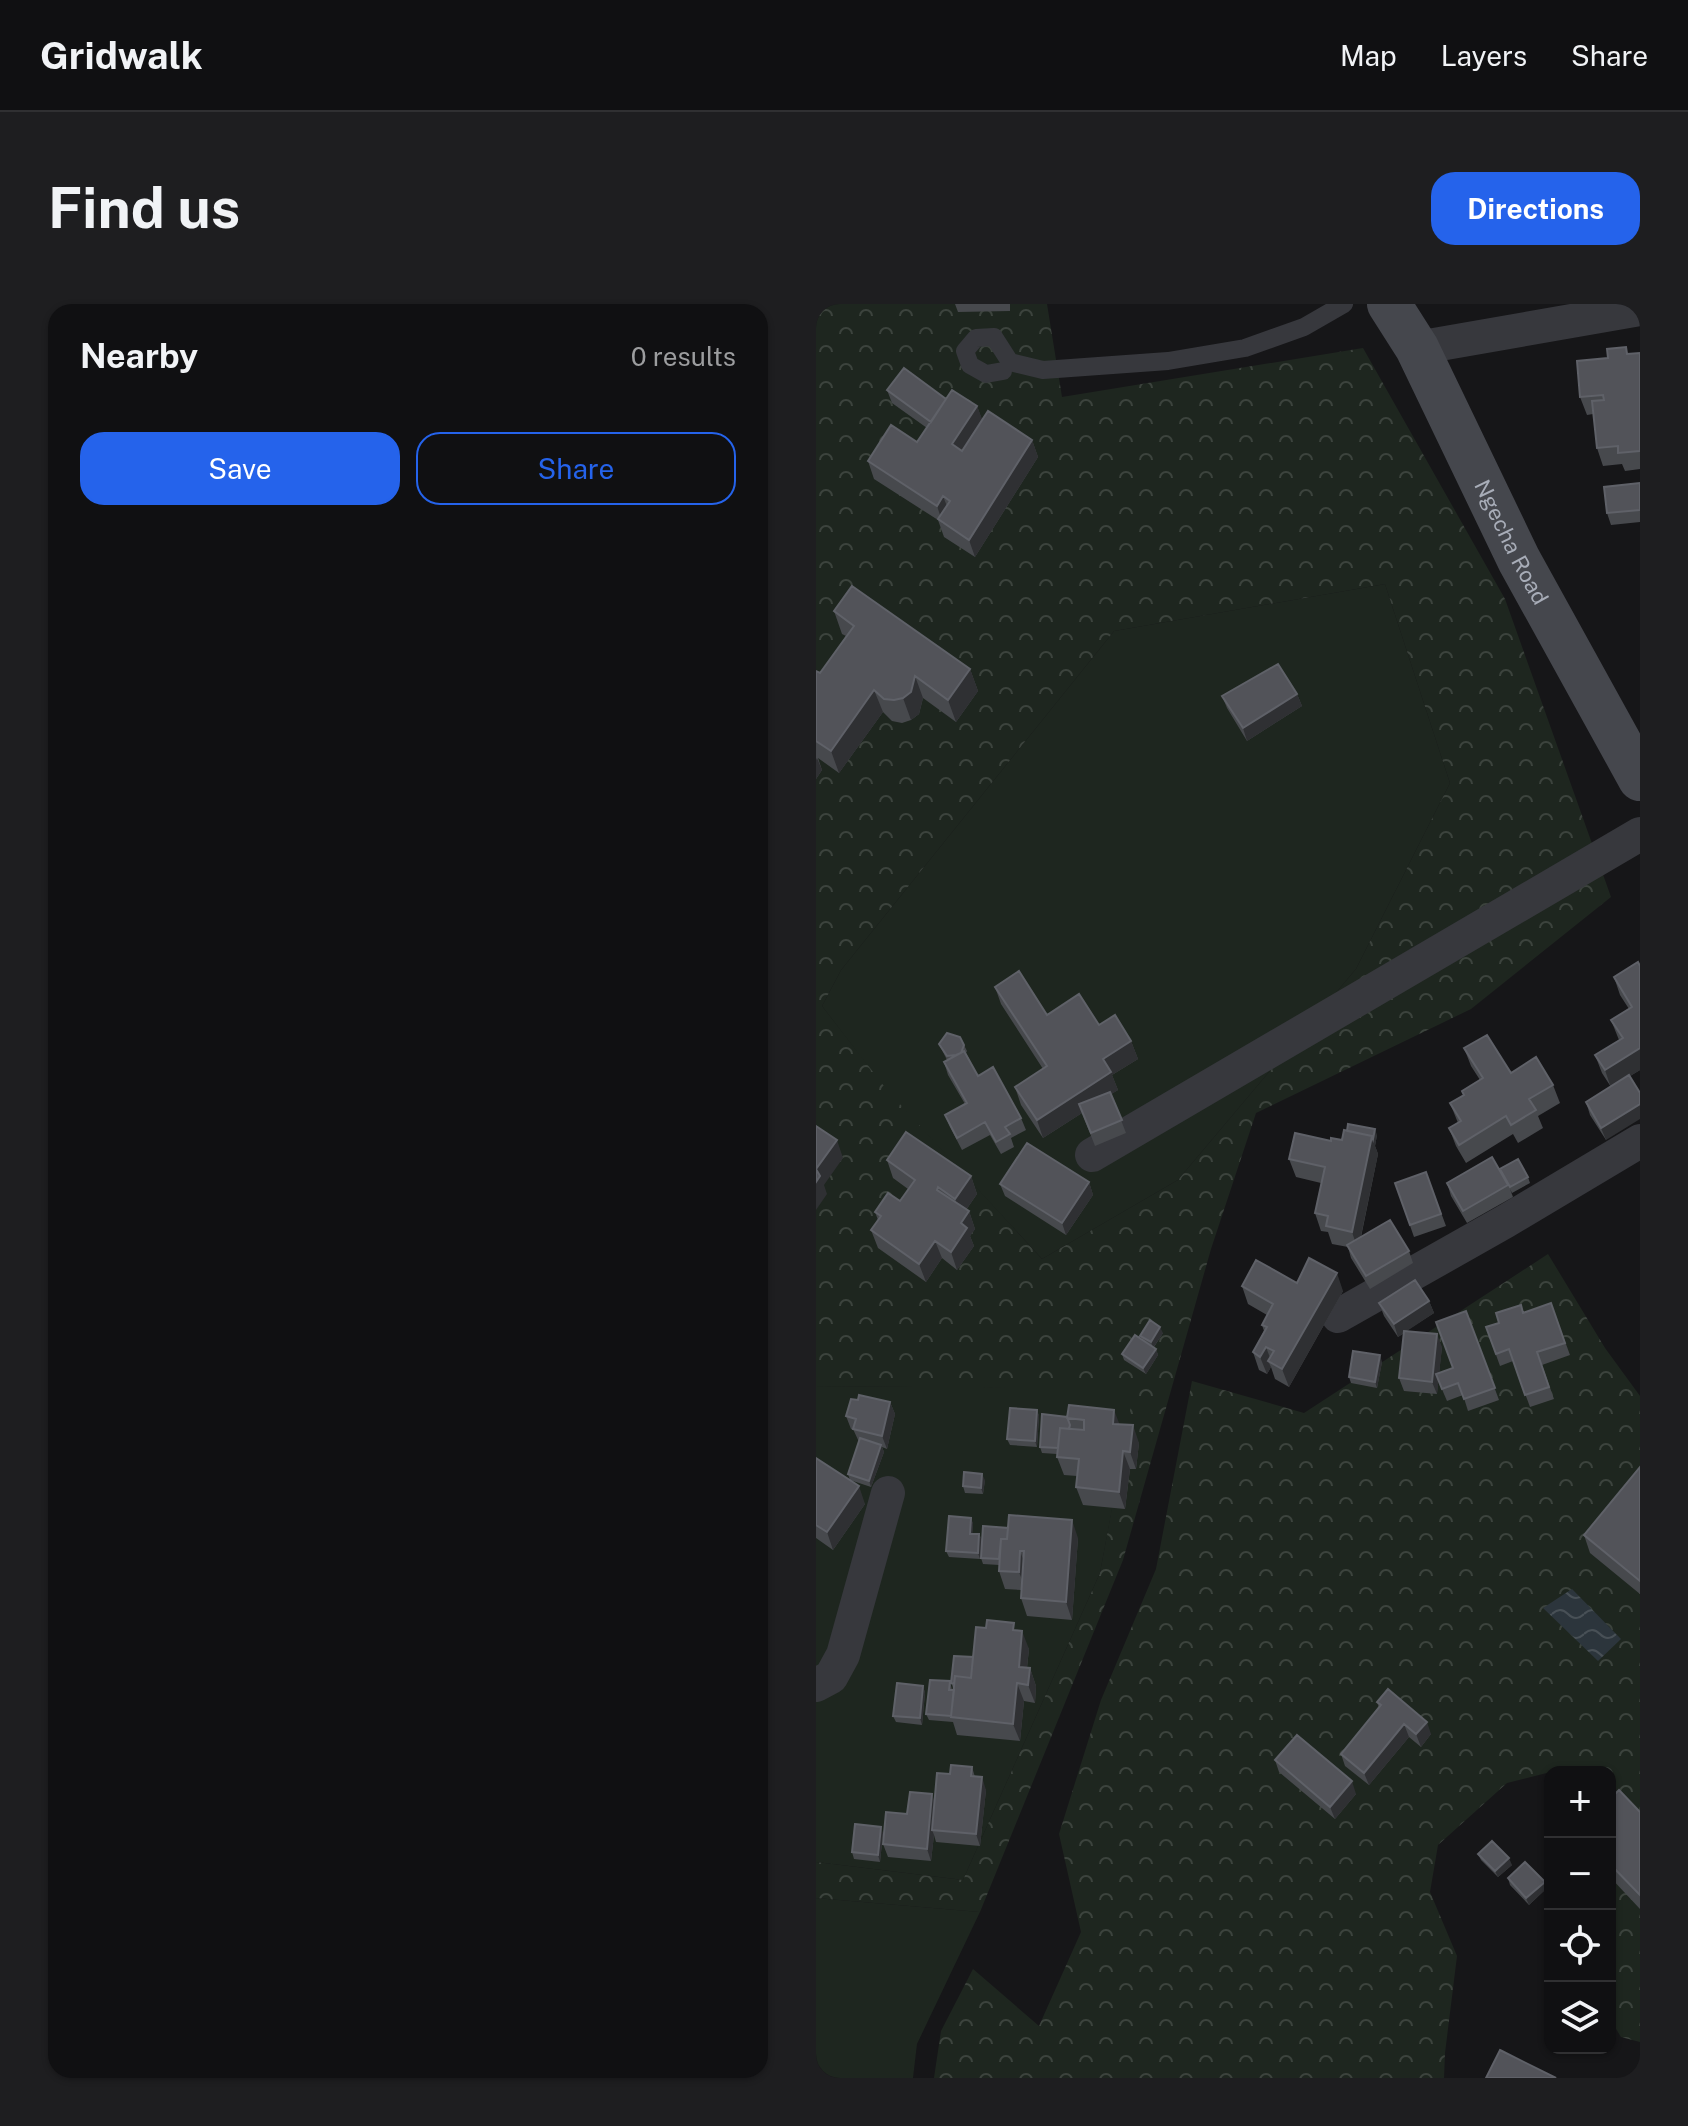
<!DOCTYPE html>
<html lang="en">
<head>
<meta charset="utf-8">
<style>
	:root { --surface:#101012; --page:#1e1e20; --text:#f1f3f6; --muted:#9c9d9f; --line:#303032; --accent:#2563eb }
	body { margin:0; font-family:"Public Sans",sans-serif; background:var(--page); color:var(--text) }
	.controls { position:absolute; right:24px; bottom:24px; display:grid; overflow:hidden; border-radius:16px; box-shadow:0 2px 6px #0004 }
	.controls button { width:72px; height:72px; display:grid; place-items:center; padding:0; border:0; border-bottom:2px solid var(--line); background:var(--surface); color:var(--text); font:40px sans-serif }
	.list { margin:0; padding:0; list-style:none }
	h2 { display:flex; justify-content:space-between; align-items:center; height:104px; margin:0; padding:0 32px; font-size:34px }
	h2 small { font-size:26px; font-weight:400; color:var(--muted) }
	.actions { display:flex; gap:16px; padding:24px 32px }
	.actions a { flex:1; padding:18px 0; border:2px solid var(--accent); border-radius:24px; text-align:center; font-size:28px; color:var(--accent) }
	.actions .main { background:var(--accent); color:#fff }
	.icon { flex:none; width:44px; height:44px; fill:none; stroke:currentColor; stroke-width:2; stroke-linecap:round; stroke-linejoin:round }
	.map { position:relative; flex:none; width:824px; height:1774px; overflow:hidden; border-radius:24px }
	header { display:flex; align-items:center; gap:48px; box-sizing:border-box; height:112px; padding:0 40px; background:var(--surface); border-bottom:2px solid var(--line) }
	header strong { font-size:38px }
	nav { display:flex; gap:44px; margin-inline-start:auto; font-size:28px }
	.intro { display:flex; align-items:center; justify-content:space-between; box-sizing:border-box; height:192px; padding:0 48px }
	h1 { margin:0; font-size:56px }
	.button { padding:20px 36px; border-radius:24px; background:var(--accent); color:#fff; font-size:28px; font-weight:700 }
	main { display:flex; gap:48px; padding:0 48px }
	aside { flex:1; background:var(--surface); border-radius:24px; box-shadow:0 2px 6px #0004 }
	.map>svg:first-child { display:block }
	.grass { fill:#1e261f }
	.forest { fill:url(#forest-crowns); fill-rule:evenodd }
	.water { fill:url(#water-waves) }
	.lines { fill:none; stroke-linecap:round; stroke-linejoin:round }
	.lane { stroke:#37383d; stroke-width:18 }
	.street { stroke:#37383d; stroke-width:34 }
	.secondary { stroke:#45474d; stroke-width:44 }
	.wall { fill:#47494d }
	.shaded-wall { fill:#2f3033 }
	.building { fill:#525359; stroke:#5f6168; stroke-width:2 }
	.labels { text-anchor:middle; stroke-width:7; stroke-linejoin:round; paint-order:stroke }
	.street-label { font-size:22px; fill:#a8adb8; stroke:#111113 }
</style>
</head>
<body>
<header>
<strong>Gridwalk</strong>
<nav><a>Map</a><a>Layers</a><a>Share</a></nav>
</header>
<div class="intro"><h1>Find us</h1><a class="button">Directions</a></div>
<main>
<aside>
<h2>Nearby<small>0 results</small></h2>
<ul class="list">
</ul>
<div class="actions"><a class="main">Save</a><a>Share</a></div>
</aside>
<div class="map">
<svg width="824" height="1774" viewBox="0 0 824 1774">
	<defs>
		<pattern id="forest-crowns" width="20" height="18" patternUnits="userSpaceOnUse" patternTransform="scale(2)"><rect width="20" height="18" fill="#1e261f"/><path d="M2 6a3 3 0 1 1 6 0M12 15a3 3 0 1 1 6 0" fill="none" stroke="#3c433d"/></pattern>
		<pattern id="water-waves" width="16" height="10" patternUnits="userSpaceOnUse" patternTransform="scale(2)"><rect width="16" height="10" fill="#2c353c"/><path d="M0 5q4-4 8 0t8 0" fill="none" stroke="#485056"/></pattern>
	</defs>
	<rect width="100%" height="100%" fill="#161618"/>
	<path class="grass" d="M 569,280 L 634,479 L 540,665 L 362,876 L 226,955 L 70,786 L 6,702 L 25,666 L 298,327 Z
		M 0,1082 L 319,1084 L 284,1269 L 147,1576 L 0,1558 Z
		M 0,1594 L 164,1608 L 101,1740 L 97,1774 L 0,1774 Z"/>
	<path class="forest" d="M 0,0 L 231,0 L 246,93 L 547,44 L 689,295 L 795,593 L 655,705 L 440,809 L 395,945 L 307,1256 L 164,1608 L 0,1594 L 0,1558 L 147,1576 L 284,1269 L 318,1085 L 0,1082 ZM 569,280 L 634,479 L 540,665 L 362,876 L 226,955 L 71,786 L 6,702 L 25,666 L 298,327 Z
		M 732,950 L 789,1044 L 824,1092 L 824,1738 L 805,1733 L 794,1715 L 794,1468 L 759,1468 L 758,1462 L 691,1479 L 622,1541 L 614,1588 L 641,1652 L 629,1749 L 628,1774 L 118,1774 L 125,1727 L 157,1665 L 223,1722 L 265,1628 L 243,1530 L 285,1396 L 340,1265 L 376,1077 L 488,1109 Z"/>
	<path class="water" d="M 756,1285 L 805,1335 L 782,1357 L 727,1304 Z"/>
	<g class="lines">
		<path class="lane" d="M 187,67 L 170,70 L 154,61 L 149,47 L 160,34 L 178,33 L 194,58 L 227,66 L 352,57 L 429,44 L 488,23 L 528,0"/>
		<path class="street" d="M 601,44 L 824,5
			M 276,851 L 824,530
			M 522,1012 L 690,917 L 824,837
			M 0,1381 L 15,1373 L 27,1351 L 72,1189"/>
		<path class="secondary" id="s1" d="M 573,0 L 601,44 L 703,256 L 824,475"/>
	</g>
	<path class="wall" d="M 139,0 L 194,0 L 194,7 L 142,8 Z
		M 824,49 L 824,165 L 809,167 L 806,160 L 787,162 L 781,144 L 777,110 L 771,111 L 764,93 L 792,54 Z
		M 71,86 L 130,95 L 161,102 L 166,116 L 216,136 L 222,153 L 159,253 L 128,233 L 122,216 L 58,175 L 52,157 L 101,138 L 111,124 L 76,99 Z
		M 824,179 L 824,218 L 795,221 L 791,209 Z
		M 18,307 L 154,365 L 162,387 L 140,418 L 107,394 L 103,410 L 95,416 L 86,419 L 76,417 L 67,408 L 23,469 L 2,454 L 6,466 L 0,475 L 0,367 L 4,369 L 30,332 L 26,330 Z
		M 481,390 L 486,402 L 431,437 L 411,404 L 406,392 Z
		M 824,662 L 824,766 L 814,772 L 790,836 L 774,811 L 770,798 L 795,783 L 786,769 L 779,751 L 803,736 L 795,716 L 813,705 L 804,691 L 798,673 Z
		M 179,683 L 231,711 L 283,721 L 315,737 L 322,755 L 296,771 L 302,786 L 295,790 L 310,829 L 279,842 L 266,809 L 227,834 L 205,801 L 199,783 L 227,765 L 185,700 Z
		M 123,740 L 148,741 L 151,747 L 150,749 L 162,772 L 205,814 L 210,826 L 195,834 L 198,843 L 185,850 L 174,831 L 146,846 L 134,823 L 129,811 L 149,800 L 132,771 L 128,758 L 131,756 Z
		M 648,744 L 695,769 L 737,781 L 744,799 L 722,812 L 727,824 L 702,839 L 697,830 L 650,859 L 640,842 L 633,824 L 642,819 L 634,799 L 647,791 L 646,787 L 664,776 L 655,762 Z
		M 561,831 L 559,842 L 562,850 L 545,933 L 593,947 L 597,959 L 554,985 L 535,954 L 532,943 L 516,940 L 512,928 L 505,927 L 499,909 L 505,879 L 480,873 L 473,855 L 515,837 Z
		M 71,856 L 155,872 L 161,890 L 150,906 L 153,907 L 159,925 L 154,932 L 158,942 L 141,966 L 126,954 L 110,978 L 62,944 L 55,926 L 62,916 L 59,908 L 84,897 L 92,885 L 77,874 Z
		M 610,868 L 630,922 L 598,933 L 579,879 Z
		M 685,868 L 712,873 L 714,879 L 696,889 L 694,885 L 697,893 L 651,919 L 635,892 L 631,879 Z
		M 273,878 L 277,891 L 250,931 L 189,892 L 184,880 Z
		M 481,979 L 527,987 L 473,1083 L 459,1075 L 455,1063 L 451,1070 L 443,1066 L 437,1048 L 448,1027 L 446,1021 L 451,1011 L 432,1000 L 426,982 Z
		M 613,997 L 618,1009 L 590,1027 L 626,1043 L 623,1069 L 637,1064 L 650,1007 L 683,1096 L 652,1107 L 647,1091 L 631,1097 L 622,1076 L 621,1090 L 588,1087 L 583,1074 L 588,1029 L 582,1033 L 568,1012 L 563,999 Z
		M 735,999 L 754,1051 L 726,1061 L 738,1095 L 714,1103 L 697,1057 L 684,1062 L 670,1023 Z
		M 347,1029 L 338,1043 L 340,1045 L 342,1051 L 330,1070 L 308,1056 L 306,1050 L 326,1035 L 324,1032 Z
		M 566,1058 L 561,1084 L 535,1079 L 533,1073 Z
		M 42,1096 L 74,1098 L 79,1110 L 71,1145 L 66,1143 L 68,1148 L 55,1183 L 34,1176 L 32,1170 L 43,1138 L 37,1125 L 35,1125 L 30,1112 Z
		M 221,1106 L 223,1112 L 221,1143 L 194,1141 L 191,1135 Z
		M 226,1110 L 304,1120 L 323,1139 L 320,1165 L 314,1165 L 309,1205 L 267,1201 L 260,1183 L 261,1172 L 248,1171 L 241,1153 L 241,1150 L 226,1149 L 224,1143 Z
		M 0,1154 L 49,1200 L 17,1246 L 0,1234 Z
		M 824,1163 L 824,1290 L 774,1249 L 768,1231 Z
		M 169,1176 L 167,1190 L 149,1189 L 147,1182 Z
		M 155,1214 L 157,1220 L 156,1230 L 163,1230 L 166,1236 L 164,1255 L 133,1253 L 130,1247 Z
		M 262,1234 L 256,1316 L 211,1312 L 205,1294 L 205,1286 L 189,1285 L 183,1267 L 183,1261 L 167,1260 L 165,1254 Z
		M 201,1327 L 213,1345 L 211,1364 L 214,1364 L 220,1382 L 219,1399 L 208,1397 L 204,1437 L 141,1431 L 137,1418 L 113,1416 L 110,1410 L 134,1377 L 136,1386 L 138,1386 L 135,1379 L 157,1353 Z
		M 107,1382 L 109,1389 L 106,1421 L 80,1418 L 77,1412 Z
		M 561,1398 L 615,1430 L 605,1443 L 593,1433 L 553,1481 L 529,1462 L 525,1450 L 563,1404 Z
		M 459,1456 L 540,1490 L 519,1515 L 463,1468 Z
		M 156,1463 L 159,1473 L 170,1486 L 164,1542 L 120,1538 L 118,1531 L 115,1557 L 72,1553 L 67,1540 L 91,1510 L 118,1497 L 134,1470 Z
		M 794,1495 L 824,1508 L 824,1605 L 794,1573 Z
		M 67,1529 L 64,1558 L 38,1555 L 36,1548 Z
		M 662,1550 L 696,1561 L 682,1573 L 665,1556 Z
		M 692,1574 L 729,1578 L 731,1584 L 713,1601 L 694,1581 Z"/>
	<path class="shaded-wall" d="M 161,102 L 168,120 L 143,158 L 136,140 Z
		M 216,136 L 222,153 L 159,253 L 153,236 Z
		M 127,192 L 134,210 L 127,220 L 121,202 Z
		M 154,365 L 162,387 L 140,418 L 132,396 Z
		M 99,372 L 107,394 L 103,410 L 95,416 L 87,394 Z
		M 58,386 L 67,408 L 23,469 L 15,447 Z
		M 481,390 L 486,402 L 431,437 L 427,424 Z
		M 1,454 L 6,466 L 0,475 L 0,456 Z
		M 315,737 L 322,755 L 296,771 L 302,786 L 227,834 L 221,816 L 287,755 Z
		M 824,744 L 824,766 L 795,784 L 789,766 Z
		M 824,800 L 824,815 L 790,836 L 785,824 Z
		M 559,825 L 561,831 L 559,842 L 562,850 L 542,946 L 536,928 L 556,832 Z
		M 21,836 L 27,854 L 8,881 L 11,890 L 0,906 L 0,865 Z
		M 155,872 L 161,890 L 145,913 L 139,895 Z
		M 273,878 L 277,891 L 250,931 L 246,919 Z
		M 153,907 L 159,925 L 154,932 L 158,942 L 141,966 L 135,948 L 145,919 Z
		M 119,937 L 126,954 L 110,978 L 103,960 Z
		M 521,969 L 527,987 L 473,1083 L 466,1065 Z
		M 613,997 L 618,1009 L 582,1033 L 578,1020 Z
		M 344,1023 L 347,1029 L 337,1044 L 335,1038 Z
		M 621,1030 L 626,1043 L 621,1090 L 616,1078 Z
		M 450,1043 L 456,1059 L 452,1057 L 455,1063 L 451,1070 L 444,1053 Z
		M 340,1045 L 342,1051 L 330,1070 L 327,1064 Z
		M 564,1051 L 566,1058 L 561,1084 L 559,1078 Z
		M 74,1098 L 79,1110 L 71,1145 L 66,1132 Z
		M 221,1106 L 223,1112 L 221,1143 L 219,1137 Z
		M 298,1106 L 305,1124 L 297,1120 Z
		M 317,1121 L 323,1139 L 320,1165 L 314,1148 Z
		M 65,1141 L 68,1148 L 55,1183 L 53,1177 Z
		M 307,1147 L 314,1165 L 309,1205 L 303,1188 Z
		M 166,1170 L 169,1176 L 167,1190 L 165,1184 Z
		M 43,1182 L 49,1200 L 17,1246 L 11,1228 Z
		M 155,1214 L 157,1220 L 156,1236 L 154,1230 Z
		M 256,1216 L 262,1234 L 256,1316 L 250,1298 Z
		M 163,1230 L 166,1236 L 164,1255 L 162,1249 Z
		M 204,1247 L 211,1265 L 210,1286 L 203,1268 Z
		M 206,1327 L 213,1345 L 209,1381 L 203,1363 Z
		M 214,1364 L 220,1382 L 219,1399 L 212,1381 Z
		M 201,1379 L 208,1397 L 204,1437 L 197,1420 Z
		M 107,1382 L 109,1389 L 106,1421 L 104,1414 Z
		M 611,1418 L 615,1430 L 605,1443 L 600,1430 Z
		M 588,1420 L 593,1433 L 553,1481 L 548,1469 Z
		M 166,1473 L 170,1486 L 164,1542 L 160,1530 Z
		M 536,1477 L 540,1490 L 519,1515 L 514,1503 Z
		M 116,1490 L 120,1502 L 116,1526 L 118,1531 L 115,1557 L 111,1545 Z
		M 65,1523 L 67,1529 L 64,1558 L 62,1551 Z
		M 693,1554 L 696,1561 L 682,1573 L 679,1567 Z
		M 729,1578 L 731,1584 L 713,1601 L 710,1594 Z"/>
	<path class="building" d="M 810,43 L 811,50 L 824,49 L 824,147 L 802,149 L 802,142 L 781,144 L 776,97 L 788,96 L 787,91 L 764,93 L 761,57 L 792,54 L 791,45 Z
		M 88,64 L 130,95 L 115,118 L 71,86 Z
		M 136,86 L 161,102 L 136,140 L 146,147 L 172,107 L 216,136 L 153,236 L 122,215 L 134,197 L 127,192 L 121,202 L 52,157 L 75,121 L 101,138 Z
		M 824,179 L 824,206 L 791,209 L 788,183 Z
		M 36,282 L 154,365 L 132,396 L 99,372 L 95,388 L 87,394 L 78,396 L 68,395 L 58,386 L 15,447 L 0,437 L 0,367 L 4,369 L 38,322 L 18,307 Z
		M 462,360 L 481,390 L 427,424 L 406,392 Z
		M 822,658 L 824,662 L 824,744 L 789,766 L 779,751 L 807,734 L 795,716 L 816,703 L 798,673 Z
		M 203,667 L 231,711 L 263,690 L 283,721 L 299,711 L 315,737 L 287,755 L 295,768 L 221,816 L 199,783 L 231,762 L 179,683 Z
		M 131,729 L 144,733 L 148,741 L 145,749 L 140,751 L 131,752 L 123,740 Z
		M 671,731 L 695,769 L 720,753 L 737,781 L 713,795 L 720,806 L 695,821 L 690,812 L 643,841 L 633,824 L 645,817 L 634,799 L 648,791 L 646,787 L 667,774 L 648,744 Z
		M 148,747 L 162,772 L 177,763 L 205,814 L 189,823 L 194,830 L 180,838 L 169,818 L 141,834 L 129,811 L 151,799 L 128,758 Z
		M 813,771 L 824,789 L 824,800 L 785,824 L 770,798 Z
		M 294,788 L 306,816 L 275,829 L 263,800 Z
		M 532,820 L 559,825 L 557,835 L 556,832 L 531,827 Z
		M 0,822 L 21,836 L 0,865 Z
		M 528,826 L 556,832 L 536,928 L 510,922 L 512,912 L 499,909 L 509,863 L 473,855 L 479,829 L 515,837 L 515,834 L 526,836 Z
		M 90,828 L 155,872 L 139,895 L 122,883 L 121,886 L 153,907 L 145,919 L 151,924 L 135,948 L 119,937 L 103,960 L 55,926 L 65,912 L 59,908 L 72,889 L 84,897 L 99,876 L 71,856 Z
		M 211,839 L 273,878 L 246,919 L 184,880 Z
		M 676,853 L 692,881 L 647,907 L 631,879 Z
		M 702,855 L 712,873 L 694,883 L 684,865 Z
		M 0,865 L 4,872 L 0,878 Z
		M 610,868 L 625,910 L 594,921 L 579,879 Z
		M 574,916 L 593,947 L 550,972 L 531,941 Z
		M 493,954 L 521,969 L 466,1065 L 452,1057 L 458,1047 L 450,1043 L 444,1053 L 437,1048 L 451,1023 L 446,1021 L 457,1000 L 426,982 L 440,956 L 481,979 Z
		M 599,976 L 613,997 L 578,1020 L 563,999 Z
		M 735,999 L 749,1039 L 721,1048 L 733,1083 L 709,1091 L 693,1045 L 680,1050 L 670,1023 L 683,1019 L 680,1009 L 705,1001 L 707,1009 Z
		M 650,1007 L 679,1084 L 648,1095 L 642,1079 L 626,1085 L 620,1070 L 637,1064 L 620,1018 Z
		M 334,1016 L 344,1023 L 335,1038 L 324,1032 Z
		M 588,1027 L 621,1030 L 616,1078 L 583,1074 Z
		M 319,1031 L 340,1045 L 327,1064 L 306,1050 Z
		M 537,1047 L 564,1051 L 559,1078 L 533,1073 Z
		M 43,1091 L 74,1098 L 66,1132 L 37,1125 L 40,1115 L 30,1112 L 35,1095 L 42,1096 Z
		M 253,1101 L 298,1106 L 297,1120 L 317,1121 L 314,1148 L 307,1147 L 303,1188 L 260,1183 L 263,1155 L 241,1153 L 244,1124 L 268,1126 L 268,1116 L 251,1114 Z
		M 194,1104 L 221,1106 L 219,1137 L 191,1135 Z
		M 226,1110 L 251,1113 L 254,1121 L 253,1125 L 244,1124 L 242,1144 L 224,1143 Z
		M 44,1134 L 65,1141 L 53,1177 L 32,1170 Z
		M 0,1154 L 43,1182 L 11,1228 L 0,1221 Z
		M 824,1163 L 824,1277 L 768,1231 Z
		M 148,1168 L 166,1170 L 165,1184 L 147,1182 Z
		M 193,1211 L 256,1216 L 250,1298 L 205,1294 L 208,1247 L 204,1247 L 203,1268 L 183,1267 L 185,1235 L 191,1235 Z
		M 133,1212 L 155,1214 L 154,1230 L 163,1230 L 162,1249 L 130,1247 Z
		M 167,1222 L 192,1224 L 191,1235 L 185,1235 L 183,1255 L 165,1254 Z
		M 171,1316 L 198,1319 L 197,1326 L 206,1327 L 203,1363 L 214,1364 L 212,1381 L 201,1379 L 197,1420 L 135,1413 L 139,1372 L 155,1374 L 160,1323 L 170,1324 Z
		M 138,1352 L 157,1353 L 155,1374 L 139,1372 L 138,1380 L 135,1379 Z
		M 114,1376 L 134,1377 L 133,1386 L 138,1386 L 135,1412 L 110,1410 Z
		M 81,1379 L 107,1382 L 104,1414 L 77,1412 Z
		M 572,1385 L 611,1418 L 600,1430 L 588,1420 L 548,1469 L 525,1450 L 565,1401 L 561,1398 Z
		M 481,1431 L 536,1477 L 514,1503 L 459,1456 Z
		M 135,1461 L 156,1463 L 155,1472 L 166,1473 L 160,1530 L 116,1526 L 121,1469 L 134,1470 Z
		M 803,1486 L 824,1508 L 824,1591 L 794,1560 L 794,1495 Z
		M 94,1488 L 116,1490 L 111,1545 L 67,1540 L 70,1508 L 91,1510 Z
		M 39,1520 L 65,1523 L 62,1551 L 36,1548 Z
		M 676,1537 L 693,1554 L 679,1567 L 662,1550 Z
		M 709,1558 L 729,1578 L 710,1594 L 692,1574 Z
		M 684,1746 L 740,1774 L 670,1774 Z"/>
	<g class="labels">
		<g class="street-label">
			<text dy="8" stroke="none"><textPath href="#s1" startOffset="268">Ngecha Road</textPath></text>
		</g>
	</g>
</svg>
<div class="controls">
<button>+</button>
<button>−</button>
<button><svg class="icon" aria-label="locate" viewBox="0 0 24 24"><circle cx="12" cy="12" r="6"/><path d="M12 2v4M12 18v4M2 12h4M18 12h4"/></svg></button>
<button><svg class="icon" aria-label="layers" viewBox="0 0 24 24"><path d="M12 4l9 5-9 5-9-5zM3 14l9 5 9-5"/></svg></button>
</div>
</div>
</main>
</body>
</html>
